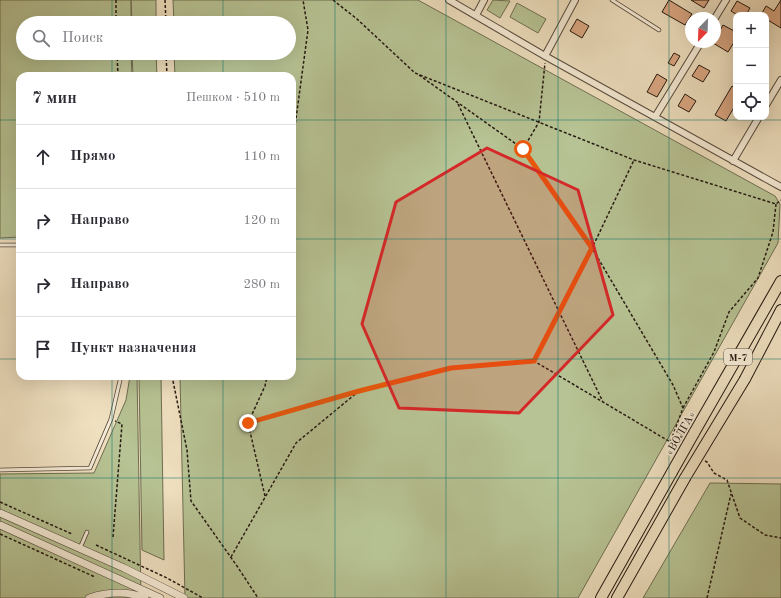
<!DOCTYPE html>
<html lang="ru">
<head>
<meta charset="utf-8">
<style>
	:root { --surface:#fff; --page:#f7f7f7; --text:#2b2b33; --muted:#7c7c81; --line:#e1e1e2 }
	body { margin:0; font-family:"Old Standard TT",serif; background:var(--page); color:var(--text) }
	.controls { position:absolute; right:12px; top:12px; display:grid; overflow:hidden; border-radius:8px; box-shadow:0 4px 16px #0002 }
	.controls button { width:36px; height:36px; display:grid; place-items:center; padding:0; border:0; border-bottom:1px solid var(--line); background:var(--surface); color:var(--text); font:20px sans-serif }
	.compass { position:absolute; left:685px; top:12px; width:36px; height:36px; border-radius:50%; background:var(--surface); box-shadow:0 4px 16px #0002; rotate:203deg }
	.stop { position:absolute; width:12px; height:12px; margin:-9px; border:3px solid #ea580c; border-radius:50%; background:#fff }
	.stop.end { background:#ea580c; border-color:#fff; box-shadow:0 1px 4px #0008 }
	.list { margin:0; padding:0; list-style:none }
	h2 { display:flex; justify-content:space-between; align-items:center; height:52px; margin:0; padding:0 16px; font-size:17px }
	h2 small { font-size:13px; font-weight:400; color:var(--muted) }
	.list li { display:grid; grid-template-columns:26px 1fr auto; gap:12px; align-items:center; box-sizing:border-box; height:64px; padding:0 16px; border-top:1px solid var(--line) }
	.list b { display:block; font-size:15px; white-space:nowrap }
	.list em { font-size:13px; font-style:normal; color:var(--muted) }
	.icon { flex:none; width:22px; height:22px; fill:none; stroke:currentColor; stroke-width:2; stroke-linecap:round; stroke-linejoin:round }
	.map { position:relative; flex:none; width:781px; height:598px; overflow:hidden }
	.search { position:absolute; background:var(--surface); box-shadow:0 4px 16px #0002; left:16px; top:16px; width:280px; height:44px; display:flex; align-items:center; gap:10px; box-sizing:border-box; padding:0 14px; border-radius:22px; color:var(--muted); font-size:15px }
	.panel { position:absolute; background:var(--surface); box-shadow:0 4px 16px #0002; left:16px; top:72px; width:280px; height:308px; border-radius:12px }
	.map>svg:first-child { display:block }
	.green { fill:#b7c394; stroke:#6e6e52 }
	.building { fill:#daa782; stroke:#241811 }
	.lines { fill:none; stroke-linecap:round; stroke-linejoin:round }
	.service-casing { stroke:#574a3d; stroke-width:4.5 }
	.minor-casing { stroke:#574a3d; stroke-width:8 }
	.tertiary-casing { stroke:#574a3d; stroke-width:8 }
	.trunk-casing { stroke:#241811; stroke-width:12 }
	.path { stroke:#241811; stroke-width:1.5; stroke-dasharray:3 2; stroke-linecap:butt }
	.service { stroke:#f5ebd6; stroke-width:3 }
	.minor { stroke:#f5ebd6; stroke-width:6 }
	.tertiary { stroke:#f5ebd6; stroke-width:7 }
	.trunk { stroke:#efe0c0; stroke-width:10 }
	.trunk-bridge-casing { stroke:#241811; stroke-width:12; stroke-linecap:butt }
	.trunk-bridge { stroke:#efe0c0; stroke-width:10 }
	.route { stroke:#ea580c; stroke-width:5 }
	.marked { fill:#d62828; fill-opacity:0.2; stroke:#d62828; stroke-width:3; stroke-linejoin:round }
	.grid { fill:none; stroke:#0f766e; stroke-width:1; stroke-opacity:0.55 }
	.labels { text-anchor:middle; stroke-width:3.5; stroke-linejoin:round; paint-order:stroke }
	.shield { fill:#f5ebd6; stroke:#63574c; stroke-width:1 }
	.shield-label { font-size:10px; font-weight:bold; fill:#241811 }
	.street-label { font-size:11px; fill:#241811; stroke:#f5ebd6 }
</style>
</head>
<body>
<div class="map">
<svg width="781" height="598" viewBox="0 0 781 598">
	<rect width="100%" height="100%" fill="#efe0c0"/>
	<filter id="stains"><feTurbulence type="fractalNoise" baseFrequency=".005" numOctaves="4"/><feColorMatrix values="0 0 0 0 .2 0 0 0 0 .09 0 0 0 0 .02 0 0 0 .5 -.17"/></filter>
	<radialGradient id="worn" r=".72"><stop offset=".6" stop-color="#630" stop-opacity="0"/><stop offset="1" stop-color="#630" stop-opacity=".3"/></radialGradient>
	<path class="green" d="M 0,0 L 131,0 L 131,23 L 23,23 L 23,53 L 131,53 L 132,76 L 20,76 L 20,237 L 0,238 Z
		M 131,0 L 156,0 L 156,23 L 132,23 Z
		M 173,0 L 418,0 L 775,196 L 780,204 L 778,243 L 578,598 L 185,598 L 180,376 L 292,376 L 292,76 L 175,76 L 174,53 L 289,53 L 289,23 L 174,23 Z
		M 493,0 L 510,1 L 500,18 L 487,10 Z
		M 517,3 L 546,19 L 538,33 L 510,17 Z
		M 132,53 L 156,53 L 157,76 L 133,76 Z
		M 130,376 L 137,376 L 141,598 L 0,598 L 0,474 L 94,473 L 126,400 Z
		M 139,376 L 161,376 L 164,560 L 142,550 Z
		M 710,483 L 781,484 L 781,598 L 643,598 Z"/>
	<path class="building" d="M 669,0 L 692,14 L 685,25 L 662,12 Z
		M 691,0 L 709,0 L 704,8 Z
		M 781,0 L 781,28 L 766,19 L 766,15 L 761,15 L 766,6 L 774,11 Z
		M 737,1 L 750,8 L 746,15 L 737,15 L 731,11 Z
		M 577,19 L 589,26 L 582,38 L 570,31 Z
		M 723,25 L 736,32 L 736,39 L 728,52 L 713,43 L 715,42 L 715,39 Z
		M 674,53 L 680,56 L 674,66 L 668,63 Z
		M 699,65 L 710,71 L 703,82 L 692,76 Z
		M 657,74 L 667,80 L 657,97 L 647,92 Z
		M 732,86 L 736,88 L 736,104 L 726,121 L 715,115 Z
		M 685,94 L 696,101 L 689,112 L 678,106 Z"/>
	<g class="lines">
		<g class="service-casing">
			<path id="service" d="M 612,0 L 659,30
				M 0,245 L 20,245
				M 0,470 L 90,468 L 111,419 L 121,376
				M 80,548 L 87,532"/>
		</g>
		<g class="minor-casing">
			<path id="minor" d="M 449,0 L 545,56 L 781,187
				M 476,15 L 484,0
				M 715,18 L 726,0
				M 545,56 L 575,0
				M 766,105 L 781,80
				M 655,117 L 701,42
				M 733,161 L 759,117"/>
		</g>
		<g class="tertiary-casing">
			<path id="tertiary" d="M 0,513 L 124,568 L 184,598
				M 0,525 L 160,598
				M 89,598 C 108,592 127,591 145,598"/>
		</g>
		<g class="trunk-casing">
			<path id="trunk" d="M 745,379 L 781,310
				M 694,433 L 781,281
				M 601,598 L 672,472
				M 617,598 L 685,478"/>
		</g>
		<path class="path" d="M 116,0 L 116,23
			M 165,0 L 166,23
			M 333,0 L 357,19 L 415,73 L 634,160 L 776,204 L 781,200
			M 117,53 L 118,76
			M 166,53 L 167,76
			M 419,75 L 523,149 L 592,248 L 673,385 L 683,408 L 670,443
			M 458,104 L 603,402
			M 292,148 L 308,30 L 303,0
			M 523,149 L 539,122 L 545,63
			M 534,361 L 595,242 L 634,160
			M 172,376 L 187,450 L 191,501 L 237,566 L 258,598
			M 683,408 L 714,352 L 729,312 L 758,278 L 773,232 L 776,204
			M 248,423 L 357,391
			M 705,461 L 707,462 L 714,473 L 727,480 L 740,518 L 765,535 L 781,538
			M 265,496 L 248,423 L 265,386 L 267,376
			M 0,502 L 72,534
			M 0,534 L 95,577
			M 113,537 L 122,424 L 115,421
			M 96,545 L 167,578 L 203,598
			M 231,557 L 296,443 L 359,391 L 451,368 L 534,361 L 677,446
			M 707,598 L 731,494"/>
		<use href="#service" class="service"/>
		<use href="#minor" class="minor"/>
		<use href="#tertiary" class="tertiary"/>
		<use href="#trunk" class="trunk"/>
		<g class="trunk-bridge-casing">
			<path id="trunk-bridge" d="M 672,472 L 694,433
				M 685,478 L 745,379"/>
		</g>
		<use href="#trunk-bridge" class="trunk-bridge"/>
	</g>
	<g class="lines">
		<path class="route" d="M 248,423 L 359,391 L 451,368 L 534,361 L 592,248 L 523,149"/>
	</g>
	<path class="marked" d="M 487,148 L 578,190 L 613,315 L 519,413 L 399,408 L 362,324 L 396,202 Z"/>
	<path class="grid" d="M 112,0 L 112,23M 223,0 L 223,23M 335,0 L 335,598M 446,0 L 446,598M 558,0 L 558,598M 669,0 L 669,598M 112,53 L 112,76M 223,53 L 223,76M 0,120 L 20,120M 292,120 L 781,120M 0,239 L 20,239M 292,239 L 781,239M 0,359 L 20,359M 292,359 L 781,359M 112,376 L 112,598M 223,376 L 223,598M 0,478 L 781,478"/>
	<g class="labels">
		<rect class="shield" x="724" y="349" width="28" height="16" rx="3"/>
		<g class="shield-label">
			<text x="738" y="361">М-7</text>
		</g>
		<g class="street-label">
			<text transform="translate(680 433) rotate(-60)" y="4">«ВОЛГА»</text>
		</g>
	</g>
	<rect width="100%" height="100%" filter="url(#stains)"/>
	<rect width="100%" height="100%" fill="url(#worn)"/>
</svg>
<div class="controls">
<button>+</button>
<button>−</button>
<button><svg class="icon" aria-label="locate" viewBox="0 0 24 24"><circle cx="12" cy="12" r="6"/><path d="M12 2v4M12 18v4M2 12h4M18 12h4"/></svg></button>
</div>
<svg class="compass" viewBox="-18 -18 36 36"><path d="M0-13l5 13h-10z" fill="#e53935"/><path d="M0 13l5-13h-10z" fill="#7c7c81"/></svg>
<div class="stop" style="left:523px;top:149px"></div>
<div class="stop end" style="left:248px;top:423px"></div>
<div class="search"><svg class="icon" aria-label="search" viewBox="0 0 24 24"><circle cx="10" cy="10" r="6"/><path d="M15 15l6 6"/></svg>Поиск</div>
<section class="panel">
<h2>7 мин<small>Пешком · 510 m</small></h2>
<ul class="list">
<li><svg class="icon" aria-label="ahead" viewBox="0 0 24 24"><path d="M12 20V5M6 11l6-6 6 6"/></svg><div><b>Прямо</b></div><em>110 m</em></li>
<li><svg class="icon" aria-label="right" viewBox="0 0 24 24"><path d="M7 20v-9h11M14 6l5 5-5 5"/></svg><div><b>Направо</b></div><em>120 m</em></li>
<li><svg class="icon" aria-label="right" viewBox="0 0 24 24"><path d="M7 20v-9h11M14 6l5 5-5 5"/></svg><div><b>Направо</b></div><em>280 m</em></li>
<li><svg class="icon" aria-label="arrive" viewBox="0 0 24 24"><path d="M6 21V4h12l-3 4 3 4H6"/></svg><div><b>Пункт назначения</b></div></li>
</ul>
</section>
</div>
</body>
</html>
